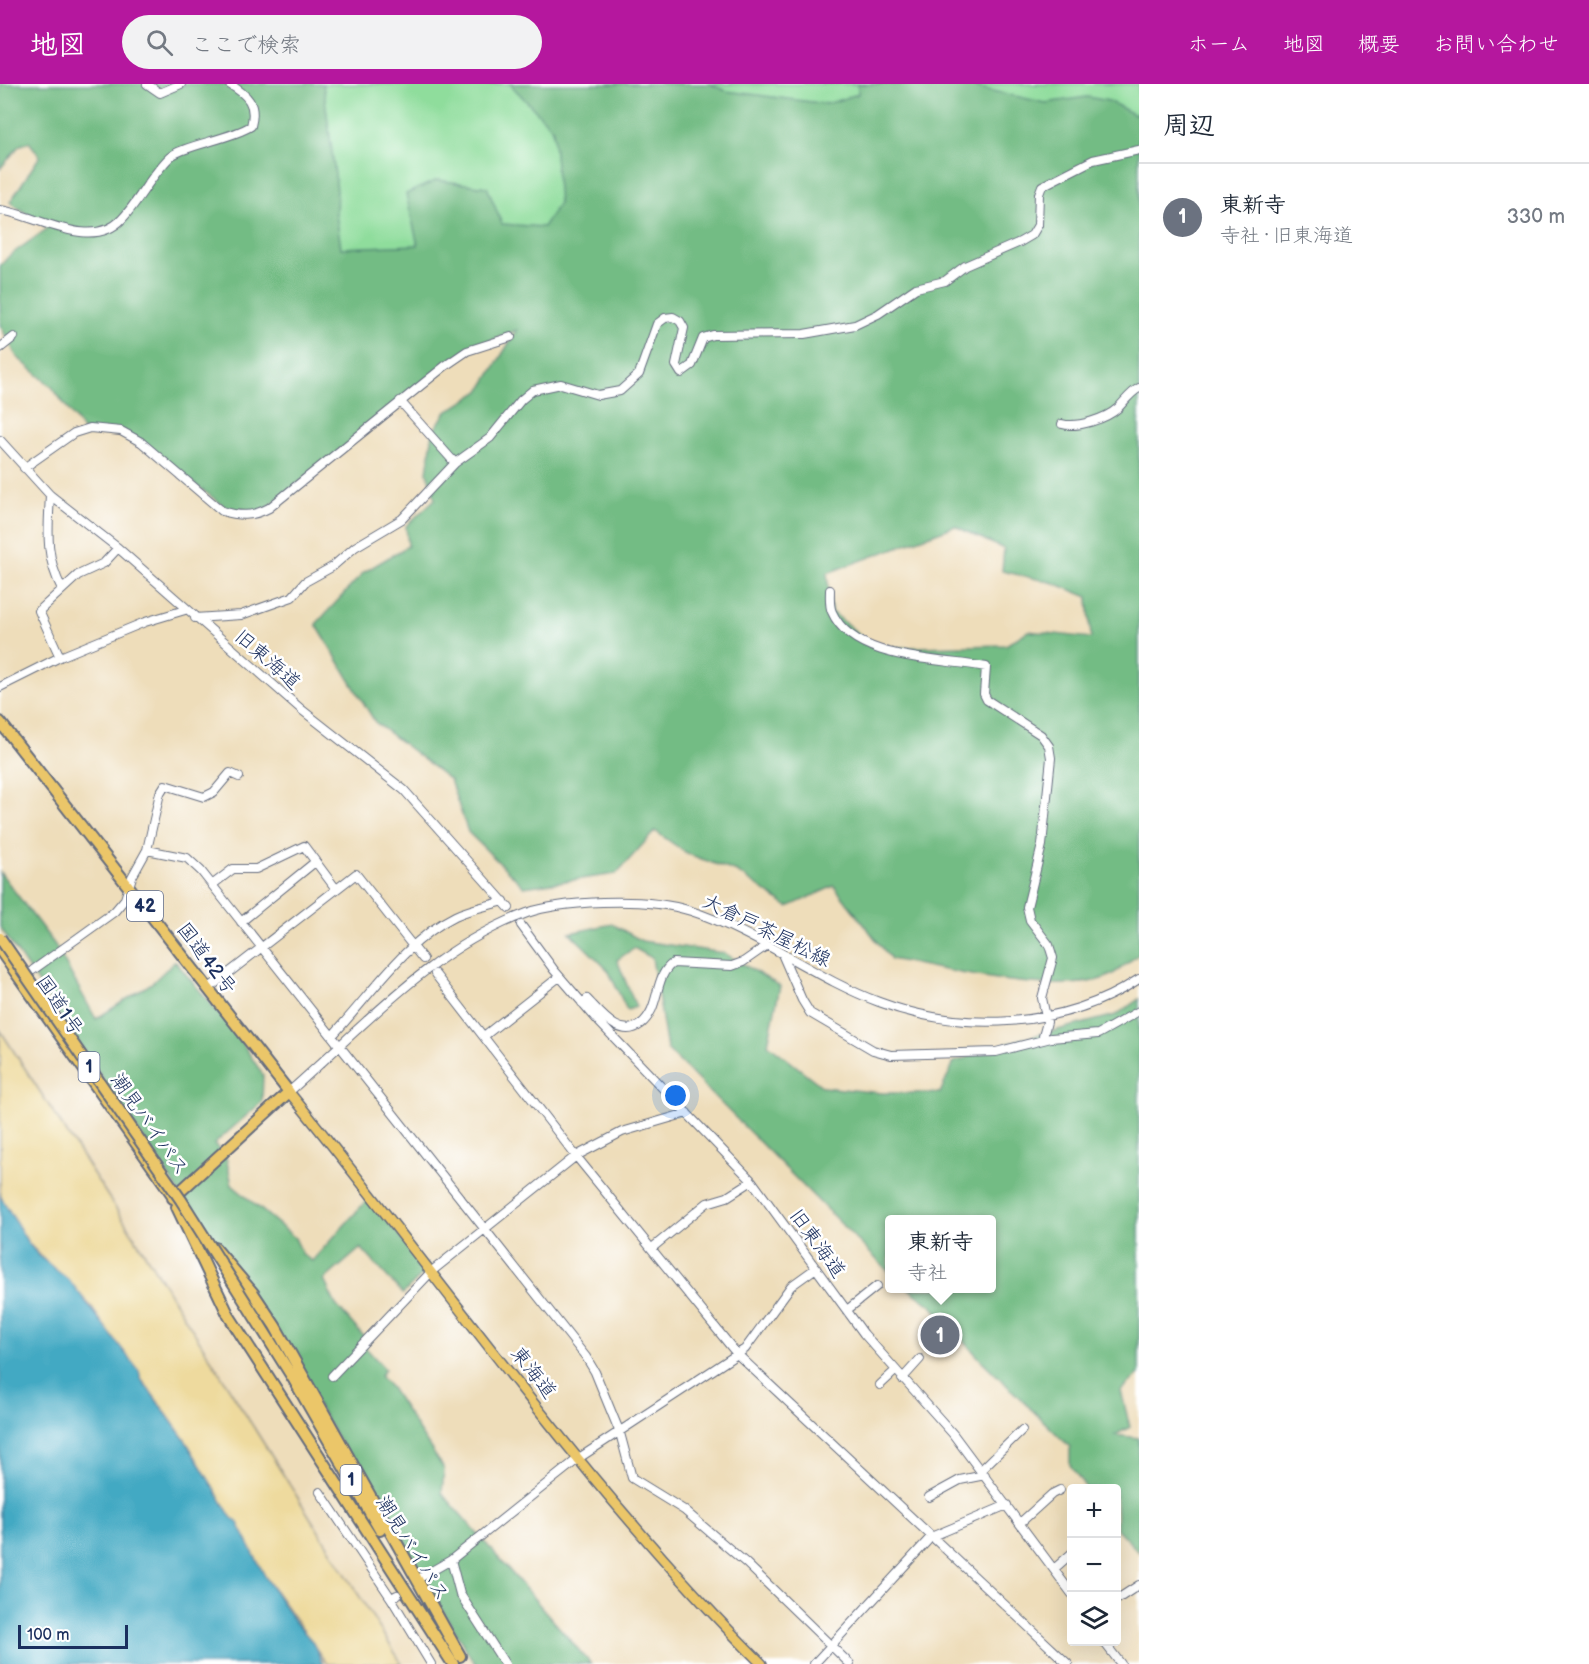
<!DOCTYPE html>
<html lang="ja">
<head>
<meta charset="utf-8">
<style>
	:root { --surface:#fff; --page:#f2f2f3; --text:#1f2937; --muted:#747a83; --line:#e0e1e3; --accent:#b5179e }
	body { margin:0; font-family:"Balsamiq Sans","Klee One",sans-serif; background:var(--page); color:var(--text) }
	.controls { position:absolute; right:18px; bottom:18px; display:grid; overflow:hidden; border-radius:6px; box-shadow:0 6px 24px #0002 }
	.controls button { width:54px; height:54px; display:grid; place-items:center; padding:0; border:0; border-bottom:2px solid var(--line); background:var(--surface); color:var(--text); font:30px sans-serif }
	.scale { position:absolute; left:18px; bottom:15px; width:110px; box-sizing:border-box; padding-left:6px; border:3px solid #1b2f5e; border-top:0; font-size:16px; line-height:21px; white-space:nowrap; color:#1b2f5e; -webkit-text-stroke:4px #fff; paint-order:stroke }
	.you { position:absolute; left:676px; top:1012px; width:21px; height:21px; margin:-15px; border:4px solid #fff; border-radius:50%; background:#1a73e8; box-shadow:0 0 0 9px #1a73e833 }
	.badge { display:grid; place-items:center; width:39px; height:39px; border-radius:50%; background:var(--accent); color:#fff; font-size:20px; font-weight:700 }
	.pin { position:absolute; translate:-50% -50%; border:3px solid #fff; box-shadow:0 2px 6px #0006 }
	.popup { position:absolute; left:885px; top:1131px; width:111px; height:78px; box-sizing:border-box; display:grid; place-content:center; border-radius:6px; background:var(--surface); filter:drop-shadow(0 2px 4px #0005); font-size:20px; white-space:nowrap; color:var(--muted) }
	.popup b { font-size:22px; color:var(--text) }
	.popup::after { content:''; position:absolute; left:50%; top:100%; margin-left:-12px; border:12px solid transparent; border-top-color:var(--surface) }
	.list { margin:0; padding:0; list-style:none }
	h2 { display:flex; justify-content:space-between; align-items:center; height:78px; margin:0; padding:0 24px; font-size:26px }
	h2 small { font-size:20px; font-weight:400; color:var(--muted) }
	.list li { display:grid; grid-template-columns:39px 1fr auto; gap:18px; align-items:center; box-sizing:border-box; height:108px; padding:0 24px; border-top:2px solid var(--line) }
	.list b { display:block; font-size:22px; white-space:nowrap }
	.list p { margin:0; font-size:20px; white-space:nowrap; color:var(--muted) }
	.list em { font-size:20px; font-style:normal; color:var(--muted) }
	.icon { flex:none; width:33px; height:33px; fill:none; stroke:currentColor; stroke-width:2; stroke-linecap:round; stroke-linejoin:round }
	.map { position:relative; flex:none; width:1139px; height:1580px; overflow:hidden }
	header { display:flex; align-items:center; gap:36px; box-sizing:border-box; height:84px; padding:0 30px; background:var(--accent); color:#fff }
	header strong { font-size:28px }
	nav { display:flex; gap:33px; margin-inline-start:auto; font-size:21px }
	.search { width:420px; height:54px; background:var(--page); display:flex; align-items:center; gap:15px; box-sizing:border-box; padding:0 21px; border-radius:33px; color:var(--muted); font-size:22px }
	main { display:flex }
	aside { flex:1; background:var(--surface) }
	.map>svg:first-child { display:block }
	.green { fill:#8fdd9c; stroke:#55867d; stroke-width:1.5 }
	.forest { fill:#73bc84; stroke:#477671; stroke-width:1.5; fill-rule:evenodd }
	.sand { fill:#eeda9e; stroke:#84847e; stroke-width:1.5 }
	.water { fill:#43a9c3; stroke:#2f6c90; stroke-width:1.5 }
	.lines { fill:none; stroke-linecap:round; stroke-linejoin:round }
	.minor-casing { stroke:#656c7e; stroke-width:10 }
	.major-casing { stroke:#656c7e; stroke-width:12 }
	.highway-casing { stroke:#656c7e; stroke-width:14 }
	.minor { stroke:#fff; stroke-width:8 }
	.major { stroke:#ebc669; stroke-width:9 }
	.highway { stroke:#ebc669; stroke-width:10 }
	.highway-bridge-casing { stroke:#656c7e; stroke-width:14; stroke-linecap:butt }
	.highway-bridge { stroke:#ebc669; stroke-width:10 }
	.labels { text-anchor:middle; stroke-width:5; stroke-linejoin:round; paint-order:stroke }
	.shield { fill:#fff; stroke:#5f6d8e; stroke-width:1.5 }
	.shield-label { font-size:18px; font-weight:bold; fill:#1b2f5e }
	.street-label { font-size:20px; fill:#1b2f5e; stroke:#fff }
</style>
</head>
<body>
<header>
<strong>地図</strong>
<div class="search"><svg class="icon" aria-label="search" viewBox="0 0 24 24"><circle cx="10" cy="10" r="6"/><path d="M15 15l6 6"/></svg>ここで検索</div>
<nav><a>ホーム</a><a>地図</a><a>概要</a><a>お問い合わせ</a></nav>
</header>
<main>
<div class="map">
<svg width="1139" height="1580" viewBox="0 0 1139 1580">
	<rect width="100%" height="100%" fill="#fff"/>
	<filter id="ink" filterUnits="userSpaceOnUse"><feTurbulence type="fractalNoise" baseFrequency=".0167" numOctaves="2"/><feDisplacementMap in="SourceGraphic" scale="12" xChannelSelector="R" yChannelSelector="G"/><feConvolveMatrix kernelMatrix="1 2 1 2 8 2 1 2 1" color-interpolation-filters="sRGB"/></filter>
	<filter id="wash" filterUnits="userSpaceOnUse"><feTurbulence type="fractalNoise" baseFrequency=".008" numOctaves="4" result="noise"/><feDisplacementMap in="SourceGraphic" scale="24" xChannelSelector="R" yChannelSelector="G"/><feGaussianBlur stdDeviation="1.35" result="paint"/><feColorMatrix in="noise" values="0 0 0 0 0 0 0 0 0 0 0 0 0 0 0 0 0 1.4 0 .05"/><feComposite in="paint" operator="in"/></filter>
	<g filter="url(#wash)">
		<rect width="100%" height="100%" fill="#eeddba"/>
		<path class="green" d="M 323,0 L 537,0 L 575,118 L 486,187 L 335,168 Z
			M 609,0 L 1139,0 L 1139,48 Z"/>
		<path class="forest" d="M 0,0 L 323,0 L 337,106 L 336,129 L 341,164 L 418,161 L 406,110 L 437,96 L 487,103 L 502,140 L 543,143 L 559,119 L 553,45 L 510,0 L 710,0 L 726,7 L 827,20 L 858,10 L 858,0 L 974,0 L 976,3 L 1045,19 L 1087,13 L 1109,17 L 1135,31 L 1139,28 L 1139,870 C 1129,877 1117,890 1105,894 C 1055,912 943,886 891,875 L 834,802 L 788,823 L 737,788 L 688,770 L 655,747 L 616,790 L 524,803 L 468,748 L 450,696 L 375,638 L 316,540 L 364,488 L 408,462 L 406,442 L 435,415 L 427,388 L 433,348 L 445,329 L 480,307 L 517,246 L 467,267 L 263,427 L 236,431 L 132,353 L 83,346 L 52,303 L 17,273 L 0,241 L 0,182 L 9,172 L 48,144 L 10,118 L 40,72 L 29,58 L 19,62 L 0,85 ZM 955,442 L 1004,465 L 1002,487 L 1054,499 L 1088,513 L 1091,554 L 1028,547 L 1006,561 L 876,564 L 831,527 L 827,489 Z
			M 0,788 L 55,861 L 96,935 L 152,899 L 175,877 L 237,951 L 263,991 L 262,1018 L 214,1060 L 226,1073 L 232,1101 L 295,1154 L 303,1171 L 312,1177 L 369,1114 L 427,1186 L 403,1210 L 361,1164 L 324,1196 L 336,1221 L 364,1253 L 365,1263 L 385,1285 L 380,1292 L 391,1304 L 444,1385 L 442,1409 L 591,1580 L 475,1580 L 264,1233 L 0,843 Z
			M 612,840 L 642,857 L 724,869 L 780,902 L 768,960 L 823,1003 L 882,1009 L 940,1009 L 954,978 L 1018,956 L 1116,931 L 1139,915 L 1139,1290 L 1121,1307 L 1130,1343 L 1115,1351 L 1139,1354 L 1139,1468 L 1117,1445 L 1116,1404 L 1086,1404 L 1070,1381 L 1070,1363 L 981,1276 L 933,1223 L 909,1205 L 991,1204 L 991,1136 L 889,1136 L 889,1188 L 667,965 L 652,874 L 634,864 L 617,876 L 636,923 L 627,926 L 608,886 L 570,849 Z"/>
		<path class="sand" d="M 0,946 L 135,1154 L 402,1580 L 327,1580 L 266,1494 L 187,1359 L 89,1220 L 28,1159 L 0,1112 Z"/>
		<path class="water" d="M 0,1111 L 28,1159 L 40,1173 L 70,1197 L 139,1287 L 141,1295 L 187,1359 L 231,1433 L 238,1439 L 266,1494 L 294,1537 L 312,1557 L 323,1580 L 0,1580 Z"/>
	</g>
	<g filter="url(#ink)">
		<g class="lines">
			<g class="minor-casing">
				<path id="minor" d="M 147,0 L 160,9 L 181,0
					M 0,126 C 37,131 91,168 122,135 C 139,117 151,91 170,73 C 181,62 231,55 251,42 C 257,20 248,11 229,0
					M 0,264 L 14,253
					M 400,317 L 455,379
					M 1062,340 C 1077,344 1106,335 1118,324 C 1125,317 1130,309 1139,304
					M 0,356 L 50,411 L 118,464 L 302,626 L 404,706 L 509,824
					M 24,384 L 74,349 L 90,344 L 121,347 L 141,358 L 222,427 C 239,432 252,433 269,424 L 445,282 L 467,267 L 511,253
					M 50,411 C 48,448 45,472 62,505
					M 830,506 C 830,512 829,522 832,528 C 854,578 941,574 986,583 L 984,610 L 987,616 L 1041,651 L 1049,662 L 1051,674 L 1042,761 L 1027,823 L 1030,836 L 1049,861 L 1053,874 L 1042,914 L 1047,938 L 1042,956
					M 195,534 L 241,531 L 292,513 L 305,498 L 332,483 L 355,463 L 402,435 L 455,379 L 490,354 L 521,316 L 533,306 L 561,300 L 598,311 L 620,307 L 639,290 L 657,240 L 665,234 L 673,233 L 680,237 L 684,244 L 676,281 L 681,289 L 692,281 L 703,254 L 713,251 L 804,250 L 855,241 L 878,230 L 916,204 L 945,197 L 965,182 L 1020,158 L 1032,151 L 1038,141 L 1039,110 L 1042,102 L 1093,76 L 1139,66
					M 60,573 L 39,527 L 78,491 L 104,479 L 118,464
					M 0,603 L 60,573 L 145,538 L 185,526
					M 147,766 L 187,774 L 201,787 L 586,1273 L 595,1288 L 620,1349 L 632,1394 L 684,1426 L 746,1479 L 850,1580
					M 212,801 L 233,785 L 256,785 L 304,762 L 336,805
					M 241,838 L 315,778
					M 521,841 L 554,886 L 599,938 L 752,1097 L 864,1250 L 953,1350 L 1072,1510
					M 782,870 L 802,916 L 810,929 L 873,966 L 891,971 L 996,968 L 1051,954 L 1098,950 L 1139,927
					M 33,886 L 114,828 L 125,815 L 132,793 L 147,766 L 160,709 L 165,701 L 204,713 L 214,708 L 230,689 L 239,693
					M 435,890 L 576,1072 L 737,1270 L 1068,1580
					M 208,905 L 356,790 L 423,875
					M 582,919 L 587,915 C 601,929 620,956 641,940 C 661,924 653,893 673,879 L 732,882 L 743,878 L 766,862
					M 332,952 C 369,913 406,856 455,832 C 470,825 488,822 504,817
					M 484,952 L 559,893
					M 289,1008 C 363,943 432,864 527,829 C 549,821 578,819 602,818 C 631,817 663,818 691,827 C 757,848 814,894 879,918 C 962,949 1063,945 1139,895
					M 652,1164 L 707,1119 L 727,1113 L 752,1097
					M 847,1226 L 877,1202
					M 332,1292 L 432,1187 L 576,1072 L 622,1048 L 687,1029
					M 902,1295 L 920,1275
					M 880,1301 L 895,1287
					M 981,1386 L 1022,1346
					M 320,1408 L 391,1514 L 397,1511
					M 929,1413 L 960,1396 L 985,1391
					M 1020,1439 L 1052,1410 L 1060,1406
					M 451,1476 L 460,1510 L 505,1580
					M 1054,1485 L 1072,1469
					M 423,1492 L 451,1476 L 579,1374 L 745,1265 L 791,1202 L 816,1184
					M 391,1514 L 431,1580
					M 1116,1516 L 1139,1501
					M 1104,1558 L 1121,1580
					M 814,1580 L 931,1453 L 1007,1421"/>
			</g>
			<g class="major-casing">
				<path id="major" d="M 289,1008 C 445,1199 587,1406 762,1580"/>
			</g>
			<g class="highway-casing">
				<path id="highway" d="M 0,638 L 289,1008 L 173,1114
					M 0,866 L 184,1127
					M 177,1123 L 229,1232 L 453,1580
					M 215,1164 L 253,1209 L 275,1242 L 460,1572
					M 246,1219 L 293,1294 L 380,1446"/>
			</g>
			<use href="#minor" class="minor"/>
			<use href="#major" class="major"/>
			<use href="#highway" class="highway"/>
			<g class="highway-bridge-casing">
				<path id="highway-bridge" d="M 0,854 L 181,1116 L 246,1219"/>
			</g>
			<use href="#highway-bridge" class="highway-bridge"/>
		</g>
	</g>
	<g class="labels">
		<g class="shield">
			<rect x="127" y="807" width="36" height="30" rx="4.5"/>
			<rect x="78.5" y="968" width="21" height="30" rx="4.5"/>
			<rect x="340.5" y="1381" width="21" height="30" rx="4.5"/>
		</g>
		<g class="shield-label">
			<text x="145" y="828">42</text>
			<text x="89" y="989">1</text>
			<text x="351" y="1402">1</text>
		</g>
		<g class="street-label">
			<text transform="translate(268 575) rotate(41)" y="7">旧東海道</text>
			<text transform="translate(767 846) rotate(26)" y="7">大倉戸茶屋松線</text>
			<text transform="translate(207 874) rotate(53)" y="7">国道42号</text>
			<text transform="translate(60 921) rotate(56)" y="7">国道1号</text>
			<text transform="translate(150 1040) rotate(55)" y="7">潮見バイパス</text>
			<text transform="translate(818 1159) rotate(54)" y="7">旧東海道</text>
			<text transform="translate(534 1288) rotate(52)" y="7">東海道</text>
			<text transform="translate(413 1464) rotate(58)" y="7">潮見バイパス</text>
		</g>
	</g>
</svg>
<div class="controls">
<button>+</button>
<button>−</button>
<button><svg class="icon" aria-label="layers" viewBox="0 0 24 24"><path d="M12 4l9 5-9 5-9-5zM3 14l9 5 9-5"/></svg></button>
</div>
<div class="scale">100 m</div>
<div class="you"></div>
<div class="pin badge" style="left:940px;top:1251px;background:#6b7280">1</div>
<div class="popup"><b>東新寺</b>寺社</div>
</div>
<aside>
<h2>周辺<small></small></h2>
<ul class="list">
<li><span class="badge" style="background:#6b7280">1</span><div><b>東新寺</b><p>寺社 · 旧東海道</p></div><em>330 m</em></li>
</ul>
</aside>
</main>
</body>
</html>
